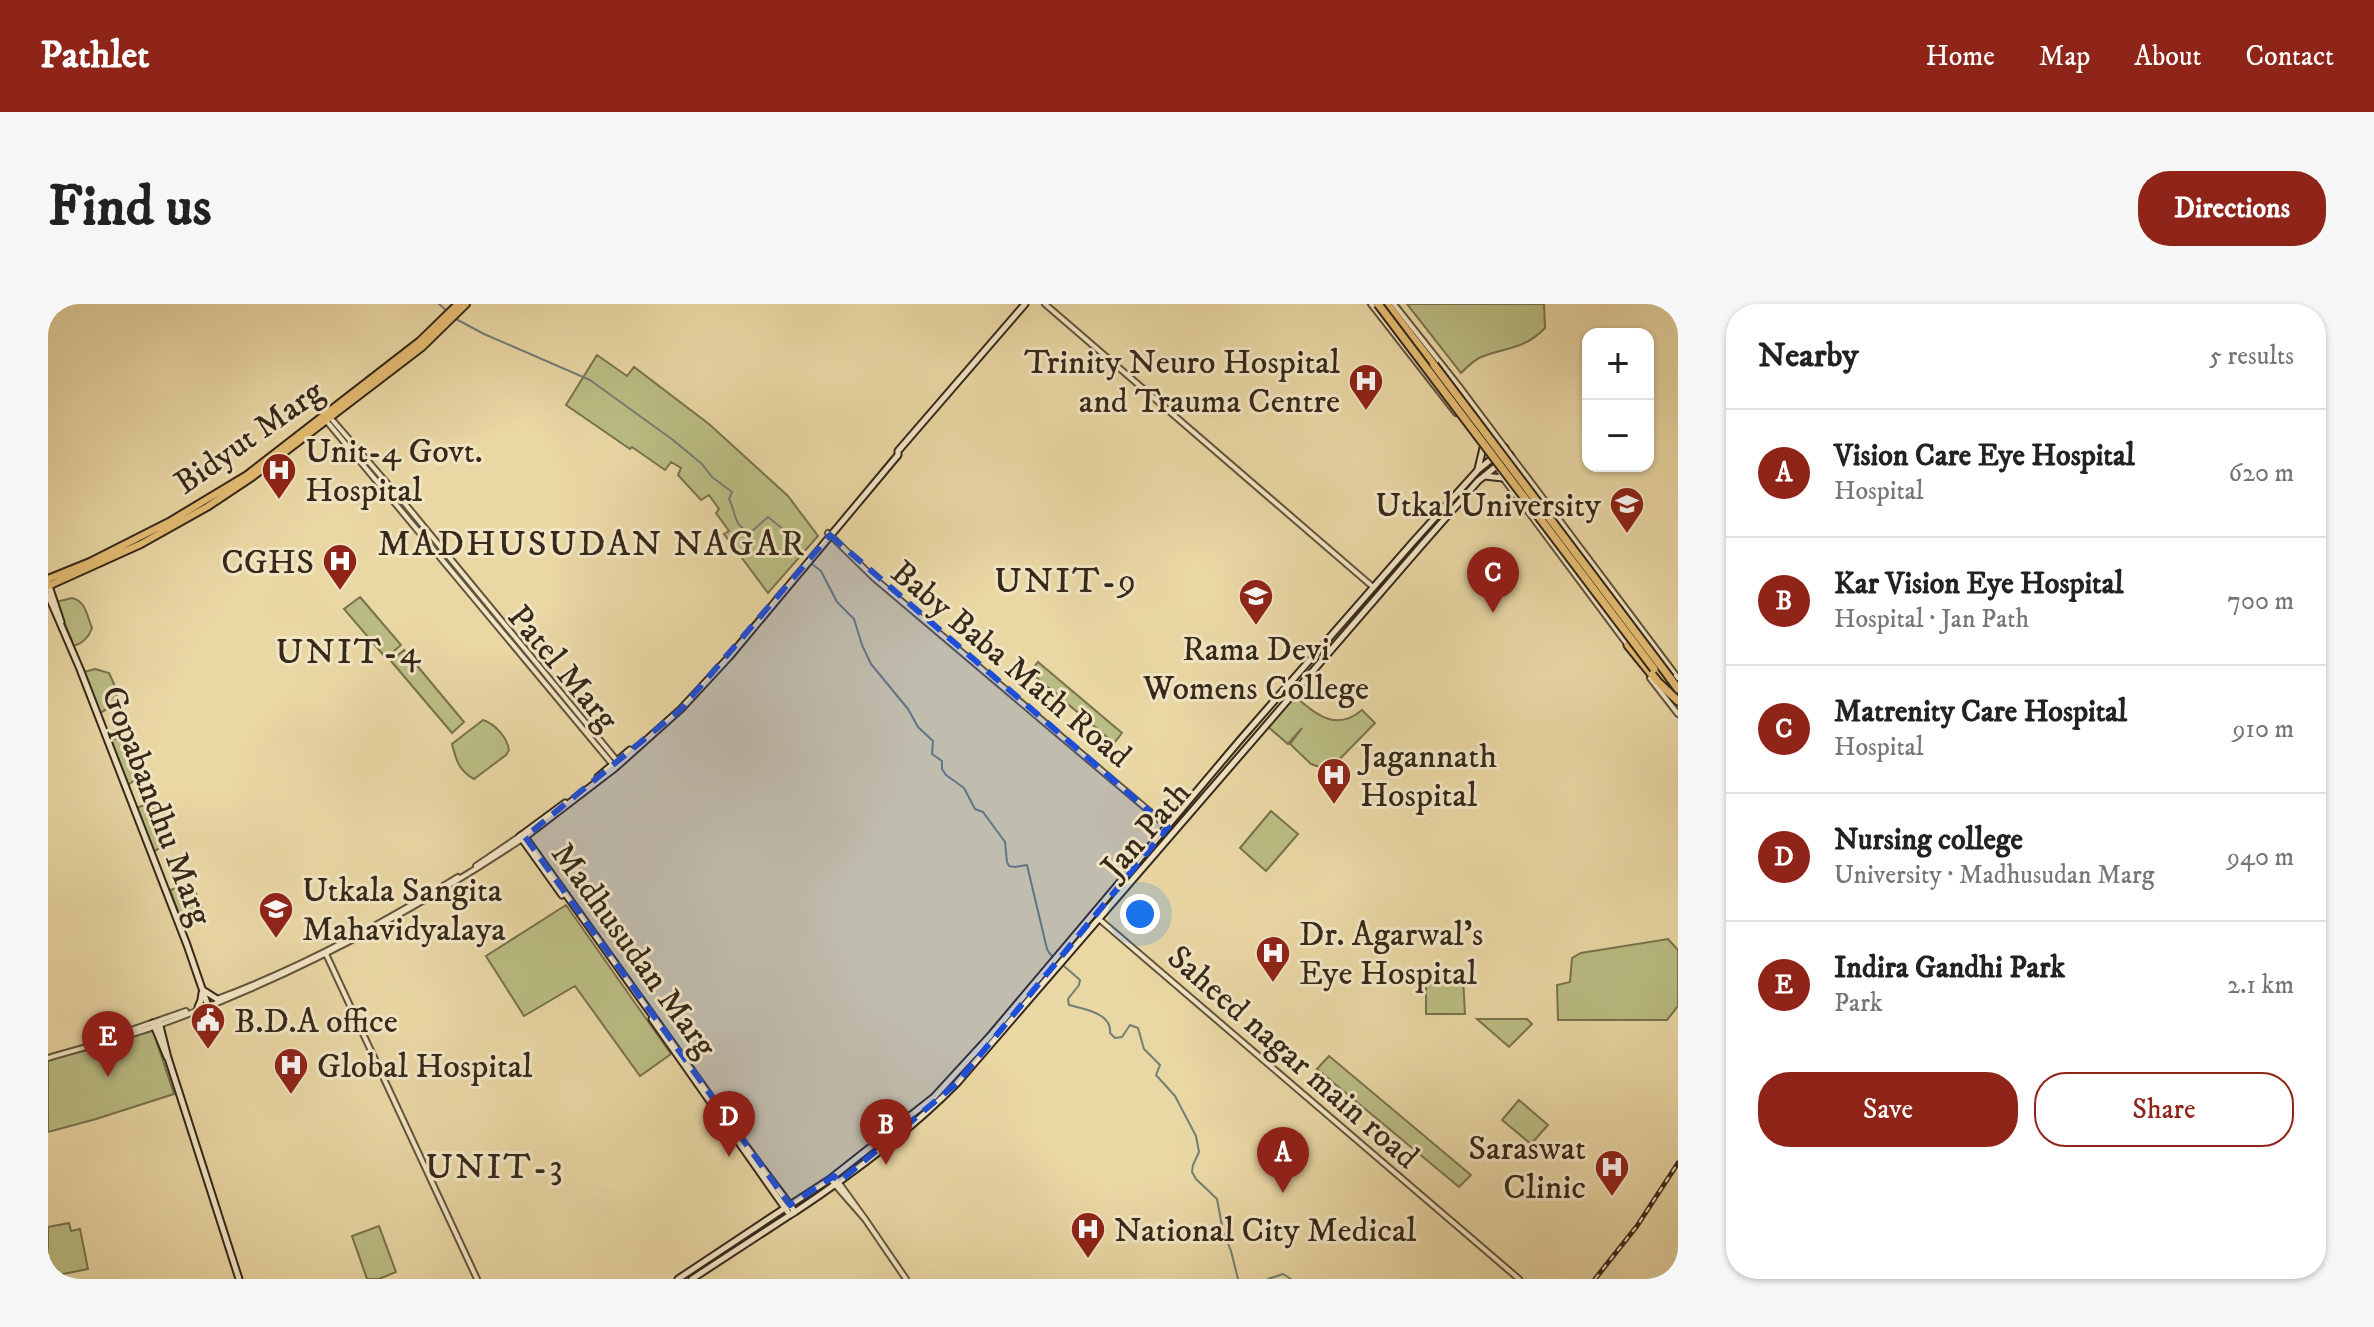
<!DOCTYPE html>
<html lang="en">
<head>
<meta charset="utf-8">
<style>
	:root { --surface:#fff; --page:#f6f6f6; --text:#222; --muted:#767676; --line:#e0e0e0; --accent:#8f2418 }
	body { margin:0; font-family:"IM FELL DW Pica",serif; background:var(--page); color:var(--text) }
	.controls { position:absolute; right:24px; top:24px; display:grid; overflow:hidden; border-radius:16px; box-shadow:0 2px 6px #0004 }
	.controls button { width:72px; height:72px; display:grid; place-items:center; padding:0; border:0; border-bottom:2px solid var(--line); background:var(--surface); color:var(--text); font:40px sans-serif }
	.you { position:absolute; left:1092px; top:610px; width:28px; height:28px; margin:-20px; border:6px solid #fff; border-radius:50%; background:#1a73e8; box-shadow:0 0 0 12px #1a73e833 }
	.badge { display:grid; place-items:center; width:52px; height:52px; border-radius:50%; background:var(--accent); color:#fff; font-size:26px; font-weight:700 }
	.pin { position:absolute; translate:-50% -66px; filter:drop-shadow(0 2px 4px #0008) }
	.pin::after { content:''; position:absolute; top:42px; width:28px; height:24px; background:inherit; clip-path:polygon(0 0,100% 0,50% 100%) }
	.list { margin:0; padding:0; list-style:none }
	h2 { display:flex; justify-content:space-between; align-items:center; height:104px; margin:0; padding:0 32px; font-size:34px }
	h2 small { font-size:26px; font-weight:400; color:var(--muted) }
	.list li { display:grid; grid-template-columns:52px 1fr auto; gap:24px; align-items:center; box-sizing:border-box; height:128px; padding:0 32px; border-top:2px solid var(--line) }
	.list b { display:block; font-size:30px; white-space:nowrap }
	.list p { margin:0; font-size:26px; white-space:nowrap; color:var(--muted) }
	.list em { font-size:26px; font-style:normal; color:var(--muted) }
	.actions { display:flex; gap:16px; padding:24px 32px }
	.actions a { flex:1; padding:18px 0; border:2px solid var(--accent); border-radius:32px; text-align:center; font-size:28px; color:var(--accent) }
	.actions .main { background:var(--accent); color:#fff }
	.map { position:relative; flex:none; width:1630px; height:975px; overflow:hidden; border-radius:32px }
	header { display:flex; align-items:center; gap:48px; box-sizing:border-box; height:112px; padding:0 40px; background:var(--accent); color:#fff }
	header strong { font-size:38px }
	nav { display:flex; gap:44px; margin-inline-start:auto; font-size:28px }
	.intro { display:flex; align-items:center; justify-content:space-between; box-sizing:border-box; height:192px; padding:0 48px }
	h1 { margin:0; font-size:56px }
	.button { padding:20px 36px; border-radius:32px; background:var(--accent); color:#fff; font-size:28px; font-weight:700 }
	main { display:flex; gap:48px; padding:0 48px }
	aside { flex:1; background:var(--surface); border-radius:32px; box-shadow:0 2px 6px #0004 }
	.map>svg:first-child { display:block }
	.green { fill:#babd83; stroke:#78724e; stroke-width:2 }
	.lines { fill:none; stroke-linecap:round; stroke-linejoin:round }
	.stream { stroke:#737e75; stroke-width:2 }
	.tertiary-casing { stroke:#63543c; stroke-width:8 }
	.secondary-casing { stroke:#36281a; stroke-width:9 }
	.primary-casing { stroke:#36281a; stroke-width:10 }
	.trunk-casing { stroke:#36281a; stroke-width:11 }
	.tertiary { stroke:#f1e5c4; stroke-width:4 }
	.secondary { stroke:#f1e5c4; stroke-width:5 }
	.primary { stroke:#e4bc72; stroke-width:6 }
	.trunk { stroke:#e4bc72; stroke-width:7 }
	.rail-casing { stroke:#36281a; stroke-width:5 }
	.rail { stroke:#f1e5c4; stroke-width:2; stroke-dasharray:6; stroke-linecap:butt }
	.trunk-bridge-casing { stroke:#36281a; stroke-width:11; stroke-linecap:butt }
	.trunk-bridge { stroke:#e4bc72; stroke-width:7 }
	.marked { fill:#1d4ed8; fill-opacity:0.2; stroke:#1d4ed8; stroke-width:6; stroke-dasharray:16 10; stroke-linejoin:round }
	.labels { text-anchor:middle; stroke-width:6; stroke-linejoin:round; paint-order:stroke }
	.poi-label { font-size:34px; fill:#36281a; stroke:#f1e5c4; text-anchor:start }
	.street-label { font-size:34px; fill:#36281a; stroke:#f1e5c4 }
	.neighbourhood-label { font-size:36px; letter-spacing:2px; fill:#36281a; stroke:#f1e5c4 }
</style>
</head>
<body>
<header>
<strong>Pathlet</strong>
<nav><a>Home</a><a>Map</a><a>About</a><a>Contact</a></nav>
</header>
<div class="intro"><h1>Find us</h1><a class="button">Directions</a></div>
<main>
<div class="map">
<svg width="1630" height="975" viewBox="0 0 1630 975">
	<rect width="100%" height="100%" fill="#e9d7a4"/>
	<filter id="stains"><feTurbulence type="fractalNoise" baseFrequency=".0025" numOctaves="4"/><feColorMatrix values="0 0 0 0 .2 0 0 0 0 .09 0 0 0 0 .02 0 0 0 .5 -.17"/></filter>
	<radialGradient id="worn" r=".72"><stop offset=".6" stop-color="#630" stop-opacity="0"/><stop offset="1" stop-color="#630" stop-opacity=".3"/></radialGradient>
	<path class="green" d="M 1359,0 L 1496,0 L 1497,24 C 1477,45 1459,43 1433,53 C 1426,56 1419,63 1413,69 Z
		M 549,51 L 579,72 L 586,63 L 661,120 L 740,192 L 770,232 L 720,289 L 676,230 L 681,227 L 668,209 L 671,205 L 661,191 L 653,196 L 630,171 L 633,164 L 623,158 L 617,166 L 584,143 L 582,145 L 518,101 Z
		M 312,293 L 353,341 L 338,354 L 296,305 Z
		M 24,294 C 38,297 39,312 44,324 C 41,333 35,339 26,342 L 8,298 Z
		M 356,346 L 416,418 L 404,429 L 343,357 Z
		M 990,358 L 1074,429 L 1066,439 L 982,368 Z
		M 47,365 L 61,369 C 71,389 74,398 52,409 L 36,368 Z
		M 1245,391 C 1267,409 1287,429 1314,406 L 1327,419 L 1281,466 L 1263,460 L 1242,440 L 1254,424 L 1240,440 L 1219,422 Z
		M 435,416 C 447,420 459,433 461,446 L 458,451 L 426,475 C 411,467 408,456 404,440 Z
		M 72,434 L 89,442 C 97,462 101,467 80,481 L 62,436 Z
		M 96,501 L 115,507 C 124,528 127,536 105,548 L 88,504 Z
		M 1223,507 L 1250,530 L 1218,567 L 1192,544 Z
		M 128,584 L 147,587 L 154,603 L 153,607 L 135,621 L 122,586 Z
		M 518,601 L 623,750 L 592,772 L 527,682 L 476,712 L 438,652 Z
		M 1620,635 L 1630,646 L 1630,702 L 1619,716 L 1510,716 L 1509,681 L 1522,678 L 1524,654 L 1533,649 Z
		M 1415,674 L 1417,710 L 1378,710 L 1378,681 Z
		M 1429,715 L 1479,715 L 1484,720 L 1461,743 Z
		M 105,727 L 126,790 L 48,815 L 0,828 L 0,755 Z
		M 1281,752 L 1423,871 L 1411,883 L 1269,765 Z
		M 1471,796 L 1500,821 L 1483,840 L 1454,816 Z
		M 21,919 L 23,927 L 32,925 L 40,965 L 0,973 L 0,923 Z
		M 331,922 L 348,968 L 331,975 L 319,975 L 304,932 Z"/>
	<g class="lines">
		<path class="stream" d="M 391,0 L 399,7
			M 408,15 L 436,30 L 542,76 L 625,136 L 654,160 L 664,173 L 684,188 L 681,195 C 688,207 685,226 704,227 L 720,213 L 741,230 L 748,244 L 756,251
			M 764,260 L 773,267 L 789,298 L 806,315 L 814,341 L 823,360 L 860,405 L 870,423 L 885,437 L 884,450 L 894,457 L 894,465 L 898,471 L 916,484 L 927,505 L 935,508 L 957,538 L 959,558 L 961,562 L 967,563 L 979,561 L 999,645 L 1002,650 L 1032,676 L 1031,681 L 1020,695 L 1021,701 C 1036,705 1064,709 1062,729 L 1067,734 L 1074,733 L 1082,721 L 1090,724 L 1096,745 L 1112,761 L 1108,771 L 1127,792 L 1148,832 L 1151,848 L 1145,861 L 1144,868 L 1148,875 L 1169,895 L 1175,927 L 1183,947 L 1190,975
			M 1220,975 L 1235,970 L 1243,975"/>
		<g class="tertiary-casing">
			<path id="tertiary" d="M 997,0 L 1325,283
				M 1323,0 L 1408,109
				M 1346,0 L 1410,81 L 1630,374
				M 281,112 L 358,201 L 570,458
				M 276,114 L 565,461
				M 1449,163 L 1455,174 L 1579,340
				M 780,229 L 826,274 L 1120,523
				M 1602,374 L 1630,410
				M 428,562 L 472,532
				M 1051,615 L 1471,975
				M 278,650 L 429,975
				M 169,695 C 253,664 334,620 410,573
				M 63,733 L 138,707
				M 0,754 C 37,743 75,734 111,721 C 240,675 361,610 474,535
				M 786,872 L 817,915
				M 782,875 L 817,915 L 858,975"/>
		</g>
		<g class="secondary-casing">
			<path id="secondary" d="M 850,147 L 977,0
				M 1430,165 L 1435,144
				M 1436,172 L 1455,174
				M 0,279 L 13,318
				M 0,291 L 32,365 L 139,641 L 160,702
				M 550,473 L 582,446
				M 475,530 L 472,532 L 474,535 L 477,533 L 475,530 L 517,499
				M 474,535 L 514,591
				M 155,686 L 169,695
				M 150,703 L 153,696 L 154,689
				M 604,715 L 737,904 L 630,975
				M 111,718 L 120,754 L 191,975
				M 105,719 L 119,753
				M 742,901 L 782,875 L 886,793 L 942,732 L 1192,436 L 1365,238 L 1430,166 L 1457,144
				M 742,901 L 737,904 L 742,911 L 747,908 C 729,883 710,859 692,834 L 477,533 L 567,464 L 633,405 L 682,352 L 850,151 L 850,147
				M 747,908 C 804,870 861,828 909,779 L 1372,243 L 1430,177 L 1462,151
				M 644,975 L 742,911"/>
		</g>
		<g class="primary-casing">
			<path id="primary" d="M 0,275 L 42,258 L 121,218 L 199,171 L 372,37 L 410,0
				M 0,282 L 93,240 L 159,203 L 204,173 L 374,43 L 418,0"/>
		</g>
		<g class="trunk-casing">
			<path id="trunk" d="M 1339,0 L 1386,61
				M 1580,341 L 1610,378 L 1630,397
				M 1622,374 L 1630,385"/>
		</g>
		<use href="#tertiary" class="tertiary"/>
		<use href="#secondary" class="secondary"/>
		<use href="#primary" class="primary"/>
		<use href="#trunk" class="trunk"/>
		<g class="rail-casing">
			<path id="rail" d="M 1547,975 L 1589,922 L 1630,859"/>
		</g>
		<use href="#rail" class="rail"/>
		<g class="trunk-bridge-casing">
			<path id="trunk-bridge" d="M 1330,0 L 1606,365
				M 1386,61 L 1622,374"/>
		</g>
		<use href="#trunk-bridge" class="trunk-bridge"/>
	</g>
	<path class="marked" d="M 782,231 L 1120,523 L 909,779 L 791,878 L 786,872 L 742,901 L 477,533 L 633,405 Z"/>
	<defs>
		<g id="hospital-pin" transform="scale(1.8)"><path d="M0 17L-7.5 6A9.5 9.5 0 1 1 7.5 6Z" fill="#8f2418" stroke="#f1e5c4"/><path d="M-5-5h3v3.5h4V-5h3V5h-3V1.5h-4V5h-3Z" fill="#fff"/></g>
		<g id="university-pin" transform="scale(1.8)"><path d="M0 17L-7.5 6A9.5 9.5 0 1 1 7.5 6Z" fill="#8f2418" stroke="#f1e5c4"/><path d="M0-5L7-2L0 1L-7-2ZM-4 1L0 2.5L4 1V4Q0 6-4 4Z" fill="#fff"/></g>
		<g id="civic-pin" transform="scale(1.8)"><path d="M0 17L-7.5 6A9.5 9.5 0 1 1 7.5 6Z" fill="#8f2418" stroke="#f1e5c4"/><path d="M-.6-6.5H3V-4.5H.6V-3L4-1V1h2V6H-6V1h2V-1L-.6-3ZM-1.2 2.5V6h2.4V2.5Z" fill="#fff"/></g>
	</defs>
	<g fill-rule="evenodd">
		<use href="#hospital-pin" x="1318" y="77"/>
		<use href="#hospital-pin" x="231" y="166"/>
		<use href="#university-pin" x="1579" y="200"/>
		<use href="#hospital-pin" x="292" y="257"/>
		<use href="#university-pin" x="1208" y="292"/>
		<use href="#hospital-pin" x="1286" y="471"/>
		<use href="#university-pin" x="228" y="605"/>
		<use href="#hospital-pin" x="1225" y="649"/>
		<use href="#civic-pin" x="160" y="716"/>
		<use href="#hospital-pin" x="243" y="761"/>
		<use href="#hospital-pin" x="1564" y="863"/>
		<use href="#hospital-pin" x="1040" y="925"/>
	</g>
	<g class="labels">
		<g class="poi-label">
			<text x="1292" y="69" text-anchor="end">Trinity Neuro Hospital<tspan x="1292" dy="39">and Trauma Centre</tspan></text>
			<text x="257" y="158">Unit-4 Govt.<tspan x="257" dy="39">Hospital</tspan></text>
			<text x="1553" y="212" text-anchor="end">Utkal University</text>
			<text x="266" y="269" text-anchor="end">CGHS</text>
			<text x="1208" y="356" text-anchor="middle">Rama Devi<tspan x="1208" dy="39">Womens College</tspan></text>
			<text x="1312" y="463">Jagannath<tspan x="1312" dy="39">Hospital</tspan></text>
			<text x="254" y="597">Utkala Sangita<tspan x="254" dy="39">Mahavidyalaya</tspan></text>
			<text x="1251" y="641">Dr. Agarwal's<tspan x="1251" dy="39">Eye Hospital</tspan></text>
			<text x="186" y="728">B.D.A office</text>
			<text x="269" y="773">Global Hospital</text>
			<text x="1538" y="855" text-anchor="end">Saraswat<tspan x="1538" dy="39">Clinic</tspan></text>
			<text x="1066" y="937">National City Medical</text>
		</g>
		<g class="street-label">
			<text transform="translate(200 132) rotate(-35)" y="12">Bidyut Marg</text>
			<text transform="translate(964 359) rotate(40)" y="12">Baby Baba Math Road</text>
			<text transform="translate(516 363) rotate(50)" y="12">Patel Marg</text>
			<text transform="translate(110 501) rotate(69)" y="12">Gopabandhu Marg</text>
			<text transform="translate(1097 525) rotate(-49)" y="12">Jan Path</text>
			<text transform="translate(587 645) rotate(54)" y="12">Madhusudan Marg</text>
			<text transform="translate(1246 752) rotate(41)" y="12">Saheed nagar main road</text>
		</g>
		<g class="neighbourhood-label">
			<text x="544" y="251">MADHUSUDAN NAGAR</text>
			<text x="1018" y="288">UNIT-9</text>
			<text x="301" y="359">UNIT-4</text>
			<text x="447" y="874">UNIT-3</text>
		</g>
	</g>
	<rect width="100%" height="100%" filter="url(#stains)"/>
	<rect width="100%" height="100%" fill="url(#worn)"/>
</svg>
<div class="controls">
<button>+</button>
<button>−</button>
</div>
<div class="you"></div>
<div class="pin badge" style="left:1235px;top:889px">A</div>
<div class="pin badge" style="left:838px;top:861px">B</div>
<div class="pin badge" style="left:1445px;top:309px">C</div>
<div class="pin badge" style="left:681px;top:853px">D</div>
<div class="pin badge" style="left:60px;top:773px">E</div>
</div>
<aside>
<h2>Nearby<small>5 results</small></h2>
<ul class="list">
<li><span class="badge">A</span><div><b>Vision Care Eye Hospital</b><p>Hospital</p></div><em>620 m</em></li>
<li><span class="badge">B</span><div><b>Kar Vision Eye Hospital</b><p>Hospital · Jan Path</p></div><em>700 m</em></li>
<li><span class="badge">C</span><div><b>Matrenity Care Hospital</b><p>Hospital</p></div><em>910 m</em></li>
<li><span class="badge">D</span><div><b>Nursing college</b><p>University · Madhusudan Marg</p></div><em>940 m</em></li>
<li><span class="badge">E</span><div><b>Indira Gandhi Park</b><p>Park</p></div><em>2.1 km</em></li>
</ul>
<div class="actions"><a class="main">Save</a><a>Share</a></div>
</aside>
</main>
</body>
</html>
